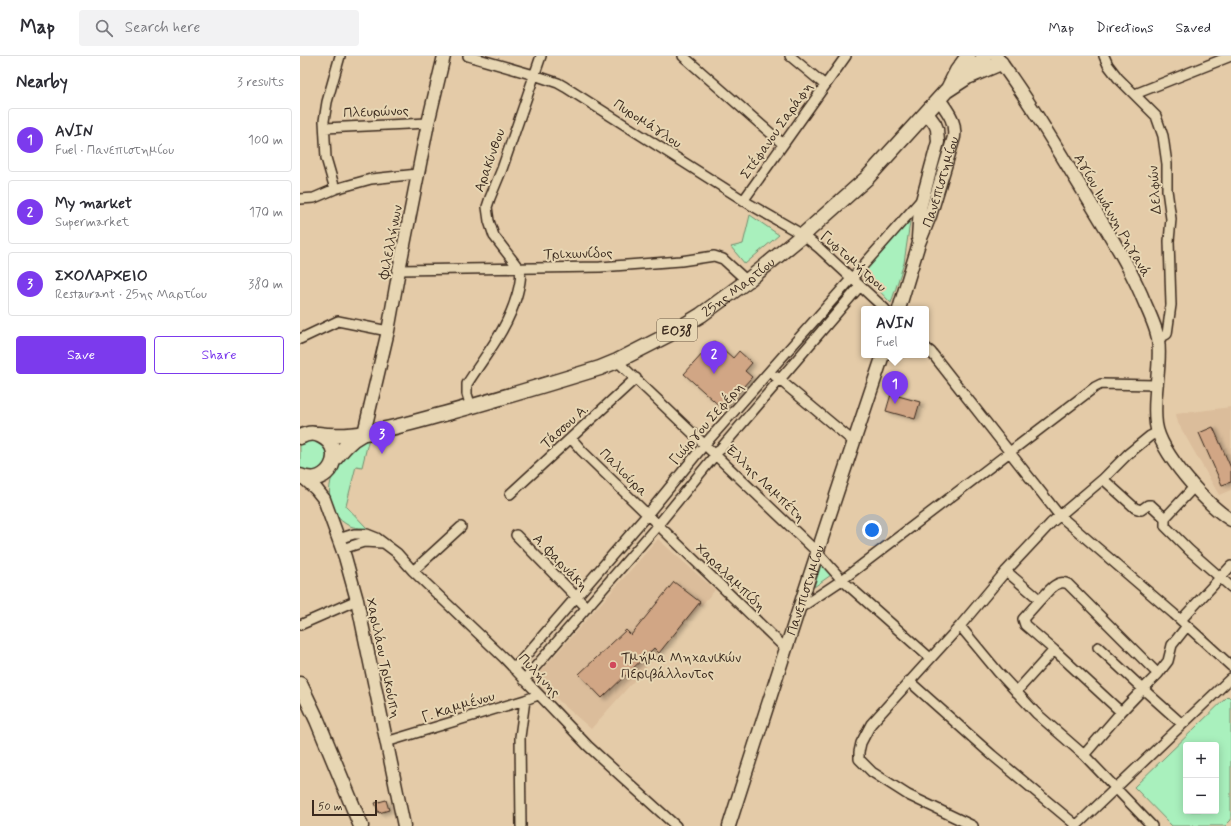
<!DOCTYPE html>
<html lang="en">
<head>
<meta charset="utf-8">
<style>
	:root { --surface:#fff; --page:#f2f2f3; --text:#2b2b33; --muted:#7c7c81; --line:#e1e1e2; --accent:#7c3aed }
	body { margin:0; font-family:Mynerve,sans-serif; background:var(--page); color:var(--text) }
	.controls { position:absolute; right:12px; bottom:12px; display:grid; overflow:hidden; border-radius:4px; box-shadow:0 2px 10px #0003 }
	.controls button { width:36px; height:36px; display:grid; place-items:center; padding:0; border:0; border-bottom:1px solid var(--line); background:var(--surface); color:var(--text); font:20px sans-serif }
	.scale { position:absolute; left:12px; bottom:10px; width:65px; box-sizing:border-box; padding-left:4px; border:2px solid #3b2a1e; border-top:0; font-size:11px; line-height:14px; white-space:nowrap; color:#3b2a1e; -webkit-text-stroke:3px #e7d6b3; paint-order:stroke }
	.you { position:absolute; left:572px; top:474px; width:14px; height:14px; margin:-10px; border:3px solid #fff; border-radius:50%; background:#1a73e8; box-shadow:0 0 0 6px #1a73e833 }
	.badge { display:grid; place-items:center; width:26px; height:26px; border-radius:50%; background:var(--accent); color:#fff; font-size:13px; font-weight:700 }
	.pin { position:absolute; translate:-50% -33px; filter:drop-shadow(0 1px 2px #0008) }
	.pin::after { content:''; position:absolute; top:21px; width:14px; height:12px; background:inherit; clip-path:polygon(0 0,100% 0,50% 100%) }
	.popup { position:absolute; left:561px; top:250px; width:68px; height:52px; box-sizing:border-box; display:grid; place-content:center; border-radius:4px; background:var(--surface); filter:drop-shadow(0 1px 3px #0005); font-size:13px; white-space:nowrap; color:var(--muted) }
	.popup b { font-size:15px; color:var(--text) }
	.popup::after { content:''; position:absolute; left:50%; top:100%; margin-left:-8px; border:8px solid transparent; border-top-color:var(--surface) }
	.list { margin:0; padding:0; list-style:none }
	h2 { display:flex; justify-content:space-between; align-items:center; height:52px; margin:0; padding:0 16px; font-size:17px }
	h2 small { font-size:13px; font-weight:400; color:var(--muted) }
	.list li { display:grid; grid-template-columns:26px 1fr auto; gap:12px; align-items:center; box-sizing:border-box; height:64px; margin:0 8px 8px; padding:0 8px; border:1px solid var(--line); border-radius:4px }
	.list b { display:block; font-size:15px; white-space:nowrap }
	.list p { margin:0; font-size:13px; white-space:nowrap; color:var(--muted) }
	.list em { font-size:13px; font-style:normal; color:var(--muted) }
	.actions { display:flex; gap:8px; padding:12px 16px }
	.actions a { flex:1; padding:9px 0; border:1px solid var(--accent); border-radius:4px; text-align:center; font-size:14px; color:var(--accent) }
	.actions .main { background:var(--accent); color:#fff }
	.icon { flex:none; width:22px; height:22px; fill:none; stroke:currentColor; stroke-width:2; stroke-linecap:round; stroke-linejoin:round }
	.map { position:relative; flex:none; width:931px; height:770px; overflow:hidden }
	header { display:flex; align-items:center; gap:24px; box-sizing:border-box; height:56px; padding:0 20px; background:var(--surface); border-bottom:1px solid var(--line) }
	header strong { font-size:19px }
	nav { display:flex; gap:22px; margin-inline-start:auto; font-size:14px }
	.search { width:280px; height:36px; background:var(--page); display:flex; align-items:center; gap:10px; box-sizing:border-box; padding:0 14px; border-radius:4px; color:var(--muted); font-size:15px }
	main { display:flex }
	aside { flex:1; background:var(--surface) }
	.map>svg:first-child { display:block }
	.built { fill:#dbbd9b }
	.green { fill:#a9f0bd; stroke:#728d6e; fill-rule:evenodd }
	.building { fill:#d1a685; stroke:#3b2a1e; filter:url(#shadow) }
	.lines { fill:none; stroke-linecap:round; stroke-linejoin:round }
	.street-casing { stroke:#3b2a1e; stroke-width:12 }
	.secondary-casing { stroke:#3b2a1e; stroke-width:15 }
	.primary-casing { stroke:#3b2a1e; stroke-width:17 }
	.street { stroke:#e7d6b3; stroke-width:9 }
	.secondary { stroke:#e7d6b3; stroke-width:12 }
	.primary { stroke:#e7d6b3; stroke-width:14 }
	.poi-dot { fill:#d1495b; stroke:#e7d6b3; stroke-width:1.5 }
	.labels { text-anchor:middle; stroke-width:4; stroke-linejoin:round; paint-order:stroke }
	.shield { fill:#e7d6b3; stroke:#6f5e4b; stroke-width:1 }
	.shield-label { font-size:13px; font-weight:bold; fill:#3b2a1e }
	.street-label { font-size:14px; fill:#3b2a1e; stroke:#e7d6b3 }
	.poi-label { font-size:14px; fill:#3b2a1e; stroke:#e7d6b3; text-anchor:start }
</style>
</head>
<body>
<header>
<strong>Map</strong>
<div class="search"><svg class="icon" aria-label="search" viewBox="0 0 24 24"><circle cx="10" cy="10" r="6"/><path d="M15 15l6 6"/></svg>Search here</div>
<nav><a>Map</a><a>Directions</a><a>Saved</a></nav>
</header>
<main>
<aside>
<h2>Nearby<small>3 results</small></h2>
<ul class="list">
<li><span class="badge">1</span><div><b>AVIN</b><p>Fuel · Πανεπιστημίου</p></div><em>100 m</em></li>
<li><span class="badge">2</span><div><b>My market</b><p>Supermarket</p></div><em>170 m</em></li>
<li><span class="badge">3</span><div><b>ΣΧΟΛΑΡΧΕΙΟ</b><p>Restaurant · 25ης Μαρτίου</p></div><em>380 m</em></li>
</ul>
<div class="actions"><a class="main">Save</a><a>Share</a></div>
</aside>
<div class="map">
<svg width="931" height="770" viewBox="0 0 931 770">
	<defs>
		<filter id="shadow"><feDropShadow dx="3.5" dy="2" stdDeviation="2" flood-color="#0004"/></filter>
	</defs>
	<rect width="100%" height="100%" fill="#e4cba8"/>
	<filter id="ink" filterUnits="userSpaceOnUse"><feTurbulence type="fractalNoise" baseFrequency=".025" numOctaves="2"/><feDisplacementMap in="SourceGraphic" scale="8" xChannelSelector="R" yChannelSelector="G"/><feConvolveMatrix kernelMatrix="1 2 1 2 8 2 1 2 1" color-interpolation-filters="sRGB"/></filter>
	<g filter="url(#ink)">
		<path class="built" d="M 931,351 L 931,434 L 919,439 L 878,367 L 876,358 Z
			M 358,483 L 415,534 L 291,673 L 234,623 Z"/>
		<path class="green" d="M 450,159 L 479,179 L 445,208 L 431,191 L 443,188 Z
			M 611,159 L 604,207 L 591,247 L 562,217 Z
			M 69,382 L 62,411 L 56,410 L 46,450 L 67,472 C 61,472 52,472 46,468 C 21,453 28,418 43,399 C 50,390 60,386 69,382 Z
			M 15,383 L 28,394 L 28,405 L 17,417 L 0,413 L 0,388 L 4,385 Z
			M 521,509 L 531,519 L 514,531 Z
			M 928,640 L 931,643 L 931,764 L 925,770 L 872,770 L 834,731 ZM 886,689 L 916,689 L 916,755 L 886,755 Z"/>
		<path class="building" d="M 414,285 L 433,302 L 439,295 L 452,307 L 445,315 L 452,321 L 423,353 L 384,318 Z
			M 591,338 L 620,346 L 615,363 L 586,355 Z
			M 913,371 L 931,412 L 931,426 L 922,429 L 899,377 Z
			M 374,526 L 400,546 L 359,597 L 354,592 L 302,642 L 279,618 L 326,574 L 331,579 Z
			M 86,744 L 89,754 L 79,757 L 75,747 Z"/>
		<g class="lines">
			<g class="street-casing">
				<path id="street" d="M 168,0 L 234,19 L 258,27 L 265,31 L 451,149 L 503,179 L 519,192 L 585,253
					M 383,0 L 483,88
					M 490,0 L 525,29
					M 804,0 L 808,9 L 818,22 L 856,60 L 863,80 L 867,108 L 867,134 L 871,163 L 869,185 L 871,249 L 867,278 L 858,283
					M 835,38 L 931,0
					M 25,72 L 128,67
					M 35,133 L 26,102 L 24,65 L 27,46 L 40,0
					M 0,143 L 14,142 L 35,133 L 71,123 L 118,118
					M 443,145 L 546,0
					M 99,214 L 300,211 L 381,205 L 414,200 L 423,203 L 447,225
					M 0,283 L 38,265 L 88,275
					M 626,292 L 631,296 L 759,459 L 874,558 L 931,610
					M 317,305 L 517,496 L 542,524 L 630,602
					M 475,320 L 554,386
					M 171,351 L 167,338 L 167,328 C 186,298 207,274 217,239 C 219,231 222,222 220,214 L 194,180 L 189,165 L 187,151 L 190,142 L 202,113 L 241,0
					M 271,382 L 282,395 L 485,592
					M 803,423 L 835,452 L 841,454 L 848,449 L 851,449 L 865,462 L 865,470 L 889,494 L 931,531
					M 210,438 L 336,322
					M 865,462 L 894,431
					M 216,479 L 287,552
					M 38,483 L 54,478 L 67,478 L 77,482 L 97,497 L 113,515 L 205,603 L 288,690 L 376,770
					M 42,493 L 64,486 L 82,487
					M 113,515 L 161,471
					M 706,515 L 740,544 C 747,537 757,522 768,528 L 858,618 L 843,633 L 882,668
					M 740,544 L 723,563 L 725,569 L 754,594 L 821,656 L 784,699
					M 500,552 L 542,524 L 795,331 L 801,328 L 856,329
					M 881,564 L 931,510
					M 0,569 L 57,544
					M 660,570 L 698,616 L 736,657 L 784,699 L 852,770
					M 798,591 L 843,633 L 821,656
					M 214,613 L 347,459 L 405,388 L 622,143
					M 858,618 L 868,605 L 872,589 L 887,570
					M 224,624 L 358,469 L 416,398 L 560,230
					M 609,625 L 692,699 L 777,770
					M 716,636 L 754,594
					M 86,686 L 225,644 L 238,639
					M 221,770 L 220,681 L 225,644
					M 673,770 L 608,739 L 572,716 L 559,703 L 559,696 L 561,687 L 571,668 L 660,570 L 706,515 L 751,467 L 803,423 L 828,398 L 850,380 L 858,376
					M 776,770 L 931,622"/>
			</g>
			<g class="secondary-casing">
				<g id="secondary">
					<path d="M 696,0 C 729,44 756,91 785,138 C 805,171 825,202 841,238 C 846,251 856,269 858,283 C 862,310 852,340 856,368 C 860,397 907,449 931,464"/>
					<path d="M 618,182 L 620,152 L 638,86 L 637,73 L 635,68 L 627,57"/>
					<path id="s1" d="M 599,253 L 619,187 L 630,160 L 654,81 C 656,65 648,56 639,43"/>
					<path d="M 64,377 L 88,275 L 99,214 L 128,67 L 144,0"/>
					<path d="M 4,422 L 16,433 L 24,443 L 45,501 L 57,544 L 104,770"/>
					<path id="s2" d="M 429,770 C 479,613 530,456 583,299"/>
				</g>
			</g>
			<g class="primary-casing">
				<g id="primary">
					<path d="M 670,20 L 701,7"/>
					<path d="M 648,33 L 657,15 L 668,0"/>
					<path id="s3" d="M 18,378 C 58,384 106,368 144,358 C 196,344 248,328 300,312 L 317,305 L 368,279 L 401,259 L 447,225 L 503,179 L 567,122 L 646,35 L 666,22 L 685,0"/>
					<path d="M 0,381 C 7,377 14,376 21,380 C 48,393 29,433 0,420"/>
					<path d="M 34,404 C 42,394 50,384 62,378"/>
					<path d="M 0,628 L 17,664 L 61,770"/>
				</g>
			</g>
			<use href="#street" class="street"/>
			<use href="#secondary" class="secondary"/>
			<use href="#primary" class="primary"/>
		</g>
	</g>
	<circle class="poi-dot" cx="313" cy="609" r="4"/>
	<g class="labels">
		<rect class="shield" x="357" y="263" width="40" height="22" rx="3"/>
		<g class="shield-label">
			<text x="377" y="279">ΕΟ38</text>
		</g>
		<g class="street-label">
			<text transform="translate(76 55) rotate(-2)" y="5">Πλευρώνος</text>
			<text transform="translate(348 67) rotate(33)" y="5">Πυρομάγλου</text>
			<text transform="translate(476 74) rotate(-55)" y="5">Στέφανου Σαράφη</text>
			<text transform="translate(189 104) rotate(-70)" y="5">Αρακύνθου</text>
			<text dy="5" stroke="none"><textPath href="#s1" startOffset="134">Πανεπιστημίου</textPath></text>
			<text transform="translate(854 134) rotate(-94)" y="5">Δελφών</text>
			<text transform="translate(813 159) rotate(60)" y="5">Αγίου Ιωάννη Ρηγανά</text>
			<text transform="translate(90 186) rotate(-79)" y="5">Φιλελλήνων</text>
			<text transform="translate(278 197) rotate(-1)" y="5">Τριχωνίδος</text>
			<text transform="translate(554 205) rotate(42)" y="5">Γυφτομήτρου</text>
			<text dy="5" stroke="none"><textPath href="#s3" startOffset="452">25ης Μαρτίου</textPath></text>
			<text transform="translate(406 367) rotate(-49)" y="5">Γιώργου Σεφέρη</text>
			<text transform="translate(264 370) rotate(-42)" y="5">Τάσσου Α.</text>
			<text transform="translate(324 416) rotate(45)" y="5">Παλιούρα</text>
			<text transform="translate(466 427) rotate(44)" y="5">Έλλης Λαμπέτη</text>
			<text transform="translate(261 506) rotate(46)" y="5">Α. Φαρνάκη</text>
			<text transform="translate(431 521) rotate(44)" y="5">Χαραλαμπίδη</text>
			<text dy="5" stroke="none"><textPath href="#s2" startOffset="248">Πανεπιστημίου</textPath></text>
			<text transform="translate(84 602) rotate(78)" y="5">Χαριλάου Τρικούπη</text>
			<text transform="translate(240 619) rotate(47)" y="5">Πυλήνης</text>
			<text transform="translate(158 650) rotate(-17)" y="5">Γ. Καμμένου</text>
		</g>
		<g class="poi-label">
			<text x="321" y="606">Τμήμα Μηχανικών<tspan x="321" dy="16">Περιβάλλοντος</tspan></text>
		</g>
	</g>
</svg>
<div class="controls">
<button>+</button>
<button>−</button>
</div>
<div class="scale">50 m</div>
<div class="you"></div>
<div class="pin badge" style="left:595px;top:348px">1</div>
<div class="popup"><b>AVIN</b>Fuel</div>
<div class="pin badge" style="left:414px;top:318px">2</div>
<div class="pin badge" style="left:82px;top:398px">3</div>
</div>
</main>
</body>
</html>
